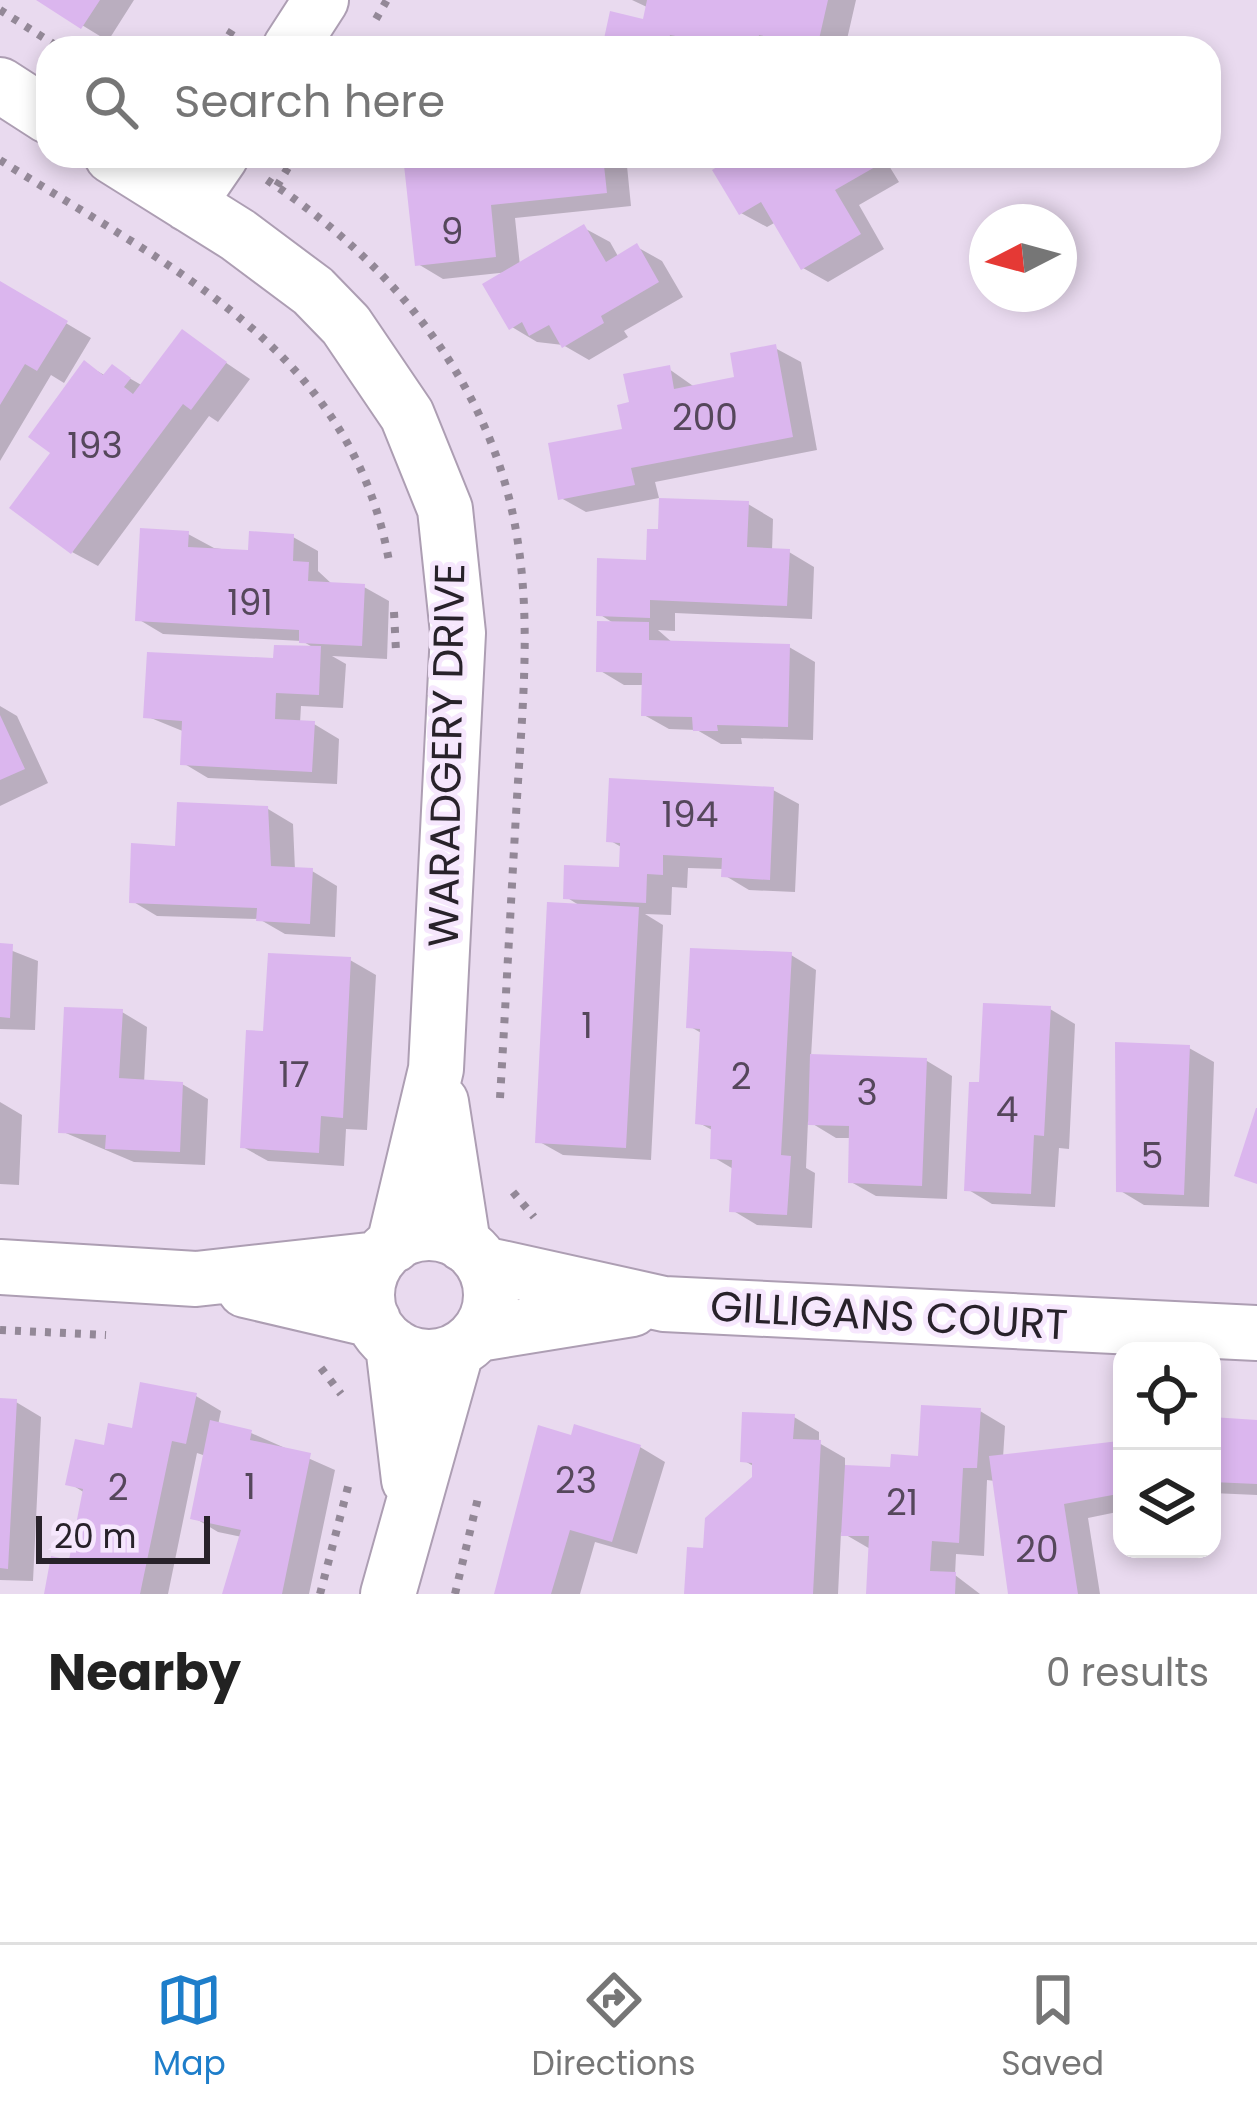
<!DOCTYPE html>
<html lang="en">
<head>
<meta charset="utf-8">
<style>
	:root { --surface:#fff; --page:#f6f6f6; --text:#222; --muted:#767676; --line:#e0e0e0; --accent:#1e7eca }
	body { margin:0; font-family:Poppins,sans-serif; background:var(--page); color:var(--text) }
	.controls { position:absolute; right:36px; bottom:36px; display:grid; overflow:hidden; border-radius:24px; box-shadow:0 6px 18px #0003 }
	.controls button { width:108px; height:108px; display:grid; place-items:center; padding:0; border:0; border-bottom:3px solid var(--line); background:var(--surface); color:var(--text); font:60px sans-serif }
	.compass { position:absolute; left:969px; top:204px; width:108px; height:108px; border-radius:50%; background:var(--surface); box-shadow:0 6px 18px #0003; rotate:264deg }
	.scale { position:absolute; left:36px; bottom:30px; width:174px; box-sizing:border-box; padding-left:12px; border:6px solid #28222a; border-top:0; font-size:33px; line-height:42px; white-space:nowrap; color:#28222a; -webkit-text-stroke:9px #f6e7fd; paint-order:stroke }
	.list { margin:0; padding:0; list-style:none }
	h2 { display:flex; justify-content:space-between; align-items:center; height:156px; margin:0; padding:0 48px; font-size:51px }
	h2 small { font-size:39px; font-weight:400; color:var(--muted) }
	.icon { flex:none; width:66px; height:66px; fill:none; stroke:currentColor; stroke-width:2; stroke-linecap:round; stroke-linejoin:round }
	.map { position:relative; flex:none; width:1257px; height:1594px; overflow:hidden }
	.search { position:absolute; background:var(--surface); box-shadow:0 6px 18px #0003; left:36px; right:36px; top:36px; height:132px; display:flex; align-items:center; gap:30px; box-sizing:border-box; padding:0 42px; border-radius:36px; color:var(--muted); font-size:45px }
	.sheet { height:348px; background:var(--surface) }
	nav { display:flex; justify-content:space-around; align-items:center; box-sizing:border-box; height:168px; border-top:3px solid var(--line); background:var(--surface); font-size:33px; color:var(--muted) }
	nav a { display:grid; justify-items:center; gap:6px }
	nav .on { color:var(--accent) }
	.map>svg:first-child { display:block }
	.shadow { fill:#0003 }
	.building { fill:#dbb6ee }
	.lines { fill:none; stroke-linecap:round; stroke-linejoin:round }
	.street-casing { stroke:#ad9eb3; stroke-width:58 }
	.path { stroke:#938897; stroke-width:8; stroke-dasharray:6 9; stroke-linecap:butt }
	.street { stroke:#fff; stroke-width:54 }
	.labels { text-anchor:middle; stroke-width:10; stroke-linejoin:round; paint-order:stroke }
	.number-label { font-size:36px; fill:#55475b }
	.street-label { font-size:42px; fill:#28222a; stroke:#f6e7fd }
</style>
</head>
<body>
<div class="map">
<svg width="1257" height="1594" viewBox="0 0 1257 1594">
	<rect width="100%" height="100%" fill="#e9daef"/>
	<path class="shadow" d="M 41,0 L 134,0 L 108,41 Z
		M 632,0 L 856,0 L 845,48 L 605,48 L 645,23 L 649,8 Z
		M 406,156 L 626,156 L 631,206 L 515,218 L 520,266 L 584,228 L 610,242 L 619,258 L 637,247 L 662,261 L 683,297 L 624,331 L 628,337 L 589,360 L 563,345 L 537,342 L 512,327 L 509,272 L 443,279 L 418,264 Z
		M 741,156 L 883,156 L 899,182 L 859,205 L 884,249 L 828,282 L 803,268 L 776,222 L 767,227 L 741,213 Z
		M 0,284 L 91,338 L 64,383 L 51,375 L 0,461 Z
		M 182,333 L 250,379 L 218,422 L 209,416 L 98,566 L 72,552 L 54,452 L 85,364 L 106,376 L 112,368 L 143,386 Z
		M 775,348 L 801,362 L 817,450 L 655,482 L 659,498 L 586,512 L 561,498 L 626,431 L 633,404 L 669,369 L 696,388 L 737,380 Z
		M 748,504 L 773,519 L 772,551 L 789,552 L 814,567 L 812,619 L 675,613 L 675,631 L 658,630 L 674,644 L 789,647 L 815,662 L 813,740 L 741,738 L 742,744 L 721,744 L 697,730 L 669,729 L 644,715 L 645,685 L 624,685 L 599,670 L 615,624 L 599,614 L 649,563 Z
		M 188,534 L 214,548 L 251,553 L 293,537 L 318,551 L 318,571 L 333,585 L 364,587 L 389,601 L 387,659 L 332,656 L 346,664 L 343,708 L 301,706 L 300,723 L 314,724 L 339,739 L 337,784 L 208,778 L 183,763 L 185,732 L 146,716 L 316,649 L 302,641 L 163,634 L 138,619 Z
		M 0,706 L 17,716 L 48,783 L 0,806 Z
		M 773,790 L 799,804 L 795,892 L 749,890 L 724,875 L 724,869 L 688,868 L 687,888 L 672,887 L 671,915 L 645,914 L 663,925 L 651,1160 L 563,1155 L 538,1141 L 582,907 L 566,897 L 622,870 L 623,848 L 609,840 Z
		M 268,809 L 293,824 L 295,870 L 312,871 L 337,886 L 335,937 L 285,934 L 259,919 L 157,916 L 132,901 L 178,849 Z
		M 0,946 L 38,961 L 35,1030 L 0,1029 Z
		M 791,955 L 816,970 L 811,1057 L 927,1061 L 952,1076 L 947,1199 L 876,1196 L 851,1182 L 852,1138 L 836,1138 L 808,1121 L 806,1168 L 815,1173 L 812,1228 L 757,1225 L 732,1210 L 735,1170 L 713,1157 L 714,1131 L 699,1123 L 703,1034 L 689,1026 Z
		M 350,960 L 376,975 L 367,1130 L 346,1129 L 344,1166 L 268,1161 L 243,1147 L 266,1034 Z
		M 1050,1009 L 1075,1024 L 1069,1149 L 1059,1148 L 1055,1207 L 992,1204 L 967,1189 L 982,1085 Z
		M 122,1012 L 147,1027 L 144,1083 L 182,1084 L 208,1099 L 205,1165 L 134,1162 L 61,1131 Z
		M 1189,1048 L 1214,1062 L 1209,1207 L 1144,1205 L 1119,1190 Z
		M 0,1102 L 22,1115 L 19,1185 L 0,1184 Z
		M 196,1396 L 221,1411 L 218,1425 L 251,1433 L 335,1470 L 309,1594 L 227,1594 L 242,1537 L 218,1532 L 193,1517 L 206,1456 L 197,1453 L 168,1594 L 47,1594 L 72,1563 L 85,1493 L 69,1483 L 106,1449 Z
		M 0,1401 L 16,1402 L 41,1417 L 33,1581 L 0,1580 Z
		M 980,1411 L 1005,1426 L 1003,1458 L 1122,1447 L 1122,1511 L 1088,1518 L 1100,1594 L 1011,1594 L 995,1481 L 987,1480 L 984,1556 L 956,1554 L 955,1575 L 980,1594 L 869,1594 L 872,1550 L 841,1532 L 838,1594 L 687,1594 L 706,1551 L 755,1478 L 755,1467 L 743,1460 L 794,1417 L 819,1432 L 819,1443 L 845,1458 L 845,1468 L 893,1470 L 921,1459 Z
		M 1212,1420 L 1257,1423 L 1257,1495 L 1212,1493 Z
		M 572,1439 L 640,1447 L 665,1462 L 637,1554 L 595,1542 L 580,1594 L 497,1594 Z"/>
	<path class="building" d="M 36,0 L 100,0 L 81,29 Z
		M 647,0 L 828,0 L 817,48 L 759,35 L 756,48 L 679,48 L 681,37 L 670,35 L 667,48 L 602,48 L 610,11 L 643,19 Z
		M 403,156 L 603,156 L 607,193 L 491,205 L 496,257 L 415,266 Z
		M 735,156 L 869,156 L 875,167 L 835,190 L 861,234 L 801,270 L 761,202 L 739,215 L 712,170 Z
		M 584,224 L 606,262 L 637,243 L 659,282 L 601,316 L 604,323 L 562,348 L 549,325 L 529,336 L 522,322 L 509,330 L 482,284 Z
		M 0,281 L 68,321 L 37,371 L 25,364 L 0,405 Z
		M 182,329 L 227,362 L 191,410 L 183,404 L 71,554 L 9,508 L 50,453 L 28,437 L 84,360 L 103,375 L 112,364 L 131,378 L 124,387 L 133,394 Z
		M 776,344 L 793,437 L 631,468 L 635,485 L 558,500 L 548,443 L 622,429 L 617,405 L 629,402 L 623,374 L 670,365 L 674,389 L 734,377 L 730,353 Z
		M 659,498 L 749,501 L 747,547 L 790,549 L 787,606 L 650,600 L 650,618 L 596,616 L 597,558 L 646,560 L 647,529 L 658,529 Z
		M 140,528 L 189,531 L 188,547 L 248,550 L 249,531 L 294,534 L 293,561 L 309,562 L 308,581 L 365,584 L 362,646 L 299,643 L 299,630 L 135,621 Z
		M 597,621 L 649,622 L 649,640 L 790,644 L 788,727 L 717,725 L 718,731 L 693,731 L 692,717 L 641,716 L 642,673 L 596,672 Z
		M 274,645 L 321,646 L 319,695 L 276,693 L 275,719 L 315,721 L 312,772 L 180,765 L 182,721 L 143,718 L 147,652 L 273,658 Z
		M 0,715 L 25,769 L 0,780 Z
		M 609,778 L 774,787 L 770,880 L 721,877 L 722,858 L 663,855 L 663,875 L 647,874 L 646,903 L 563,899 L 564,865 L 619,867 L 620,843 L 606,842 Z
		M 177,802 L 268,806 L 271,866 L 313,868 L 310,924 L 256,921 L 257,908 L 129,903 L 131,843 L 175,846 Z
		M 547,902 L 639,907 L 626,1148 L 535,1143 Z
		M 0,943 L 13,944 L 10,1018 L 0,1017 Z
		M 690,948 L 792,952 L 781,1155 L 791,1156 L 787,1215 L 729,1212 L 732,1160 L 710,1159 L 711,1126 L 695,1124 L 700,1029 L 686,1028 Z
		M 268,953 L 351,957 L 343,1118 L 321,1116 L 319,1153 L 240,1148 L 246,1030 L 263,1031 Z
		M 983,1003 L 1051,1006 L 1044,1136 L 1034,1135 L 1031,1194 L 964,1191 L 969,1082 L 979,1082 Z
		M 64,1007 L 123,1009 L 119,1078 L 183,1082 L 180,1152 L 105,1149 L 106,1135 L 58,1133 Z
		M 1115,1042 L 1190,1045 L 1184,1195 L 1116,1192 Z
		M 810,1054 L 927,1058 L 922,1186 L 848,1183 L 849,1126 L 808,1125 Z
		M 1256,1108 L 1257,1108 L 1257,1184 L 1234,1176 Z
		M 140,1382 L 197,1393 L 186,1444 L 172,1441 L 140,1594 L 44,1594 L 51,1556 L 69,1560 L 83,1489 L 65,1485 L 75,1439 L 104,1445 L 108,1423 L 132,1428 Z
		M 0,1398 L 17,1399 L 8,1569 L 0,1568 Z
		M 921,1405 L 981,1408 L 977,1468 L 963,1468 L 959,1543 L 932,1541 L 930,1571 L 956,1572 L 955,1594 L 866,1594 L 869,1536 L 841,1536 L 845,1465 L 890,1467 L 891,1454 L 918,1456 Z
		M 742,1412 L 795,1414 L 793,1439 L 821,1440 L 813,1594 L 684,1594 L 687,1547 L 703,1548 L 705,1518 L 752,1477 L 752,1463 L 740,1462 Z
		M 1212,1417 L 1257,1420 L 1257,1484 L 1212,1482 Z
		M 210,1420 L 252,1430 L 250,1440 L 311,1453 L 282,1594 L 222,1594 L 241,1530 L 190,1519 Z
		M 574,1424 L 641,1445 L 612,1542 L 570,1530 L 551,1594 L 494,1594 L 538,1425 L 571,1435 Z
		M 1119,1441 L 1118,1494 L 1064,1504 L 1078,1594 L 1008,1594 L 989,1456 Z"/>
	<g class="lines">
		<g class="street-casing">
			<path id="street" d="M 290,48 L 321,0
				M 0,85 L 48,116
				M 112,156 L 238,235 L 313,291 L 346,325 L 407,415 L 445,509 L 458,633 L 436,1069 L 394,1245
				M 188,204 L 221,156
				M 441,1102 L 463,1244
				M367 1295a62 62 0 1 1 124 0a62 62 0 1 1-124 0Z
				M 483,1264 L 664,1304 L 1257,1333
				M 0,1267 L 196,1279 L 378,1259
				M 245,1290 L 373,1320
				M 478,1334 L 632,1309
				M 393,1345 L 409,1480
				M 388,1594 L 456,1352"/>
		</g>
		<path class="path" d="M 0,10 L 60,48
			M 376,19 L 387,0
			M 221,48 L 236,24
			M 0,160 C 169,268 354,349 390,567
			M 267,180 C 394,264 495,387 518,543 C 531,627 522,714 517,798 C 511,898 506,998 500,1098
			M 277,186 L 295,156
			M 394,612 L 396,651
			M 513,1192 L 534,1217
			M 0,1330 L 106,1335
			M 321,1368 L 341,1394
			M 320,1594 L 349,1483
			M 455,1594 L 478,1498"/>
		<use href="#street" class="street"/>
	</g>
	<g class="labels">
		<g class="number-label">
			<text x="452" y="244">9</text>
			<text x="705" y="430">200</text>
			<text x="95" y="458">193</text>
			<text x="250" y="615">191</text>
			<text x="690" y="827">194</text>
			<text x="587" y="1038">1</text>
			<text x="294" y="1087">17</text>
			<text x="741" y="1089">2</text>
			<text x="867" y="1105">3</text>
			<text x="1007" y="1122">4</text>
			<text x="1152" y="1168">5</text>
			<text x="576" y="1493">23</text>
			<text x="250" y="1499">1</text>
			<text x="118" y="1500">2</text>
			<text x="902" y="1515">21</text>
			<text x="1037" y="1562">20</text>
		</g>
		<g class="street-label">
			<text transform="translate(446 755) rotate(-89)" y="15">WARADGERY DRIVE</text>
			<text transform="translate(889 1315) rotate(3)" y="15">GILLIGANS COURT</text>
		</g>
	</g>
</svg>
<div class="controls">
<button><svg class="icon" aria-label="locate" viewBox="0 0 24 24"><circle cx="12" cy="12" r="6"/><path d="M12 2v4M12 18v4M2 12h4M18 12h4"/></svg></button>
<button><svg class="icon" aria-label="layers" viewBox="0 0 24 24"><path d="M12 4l9 5-9 5-9-5zM3 14l9 5 9-5"/></svg></button>
</div>
<svg class="compass" viewBox="-18 -18 36 36"><path d="M0-13l5 13h-10z" fill="#e53935"/><path d="M0 13l5-13h-10z" fill="#767676"/></svg>
<div class="scale">20 m</div>
<div class="search"><svg class="icon" aria-label="search" viewBox="0 0 24 24"><circle cx="10" cy="10" r="6"/><path d="M15 15l6 6"/></svg>Search here</div>
</div>
<section class="sheet">
<h2>Nearby<small>0 results</small></h2>
<ul class="list">
</ul>
</section>
<nav>
<a class="on"><svg class="icon" aria-label="map" viewBox="0 0 24 24"><path d="M3 6l6-2 6 2 6-2v14l-6 2-6-2-6 2zM9 4v14M15 6v14"/></svg>Map</a>
<a><svg class="icon" aria-label="directions" viewBox="0 0 24 24"><path d="M12 3l9 9-9 9-9-9zM9 14v-3h6M13 9l2 2-2 2"/></svg>Directions</a>
<a><svg class="icon" aria-label="saved" viewBox="0 0 24 24"><path d="M7 4h10v16l-5-4-5 4z"/></svg>Saved</a>
</nav>
</body>
</html>
